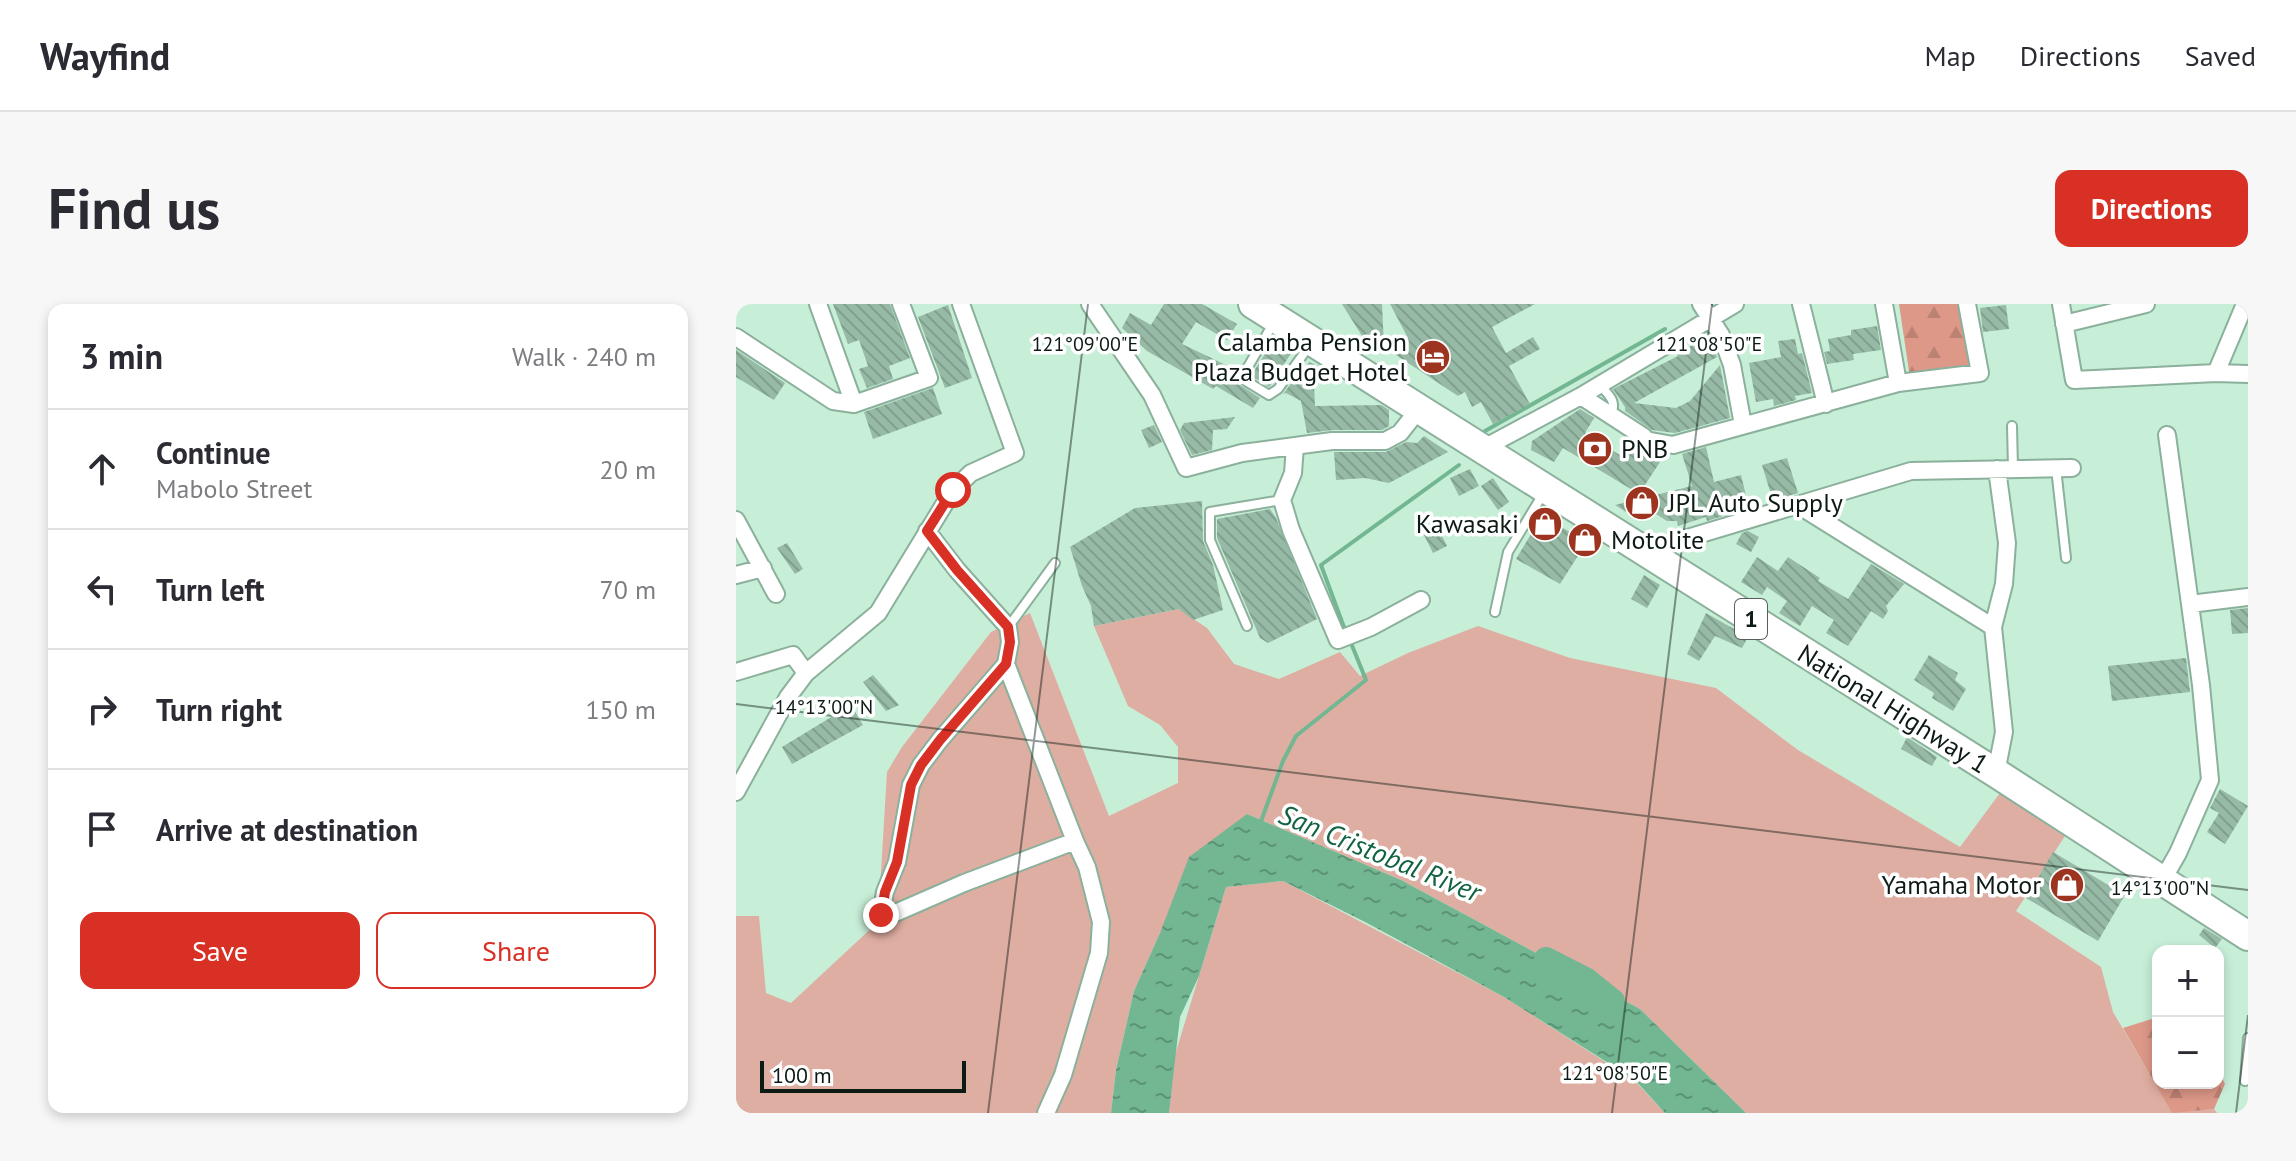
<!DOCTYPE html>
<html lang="en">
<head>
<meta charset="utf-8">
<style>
	:root { --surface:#fff; --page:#f7f7f7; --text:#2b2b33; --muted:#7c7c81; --line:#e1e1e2; --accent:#d93025 }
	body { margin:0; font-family:"PT Sans",sans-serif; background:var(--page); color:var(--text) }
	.controls { position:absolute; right:24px; bottom:24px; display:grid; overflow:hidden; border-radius:16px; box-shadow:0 4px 12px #0003 }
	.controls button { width:72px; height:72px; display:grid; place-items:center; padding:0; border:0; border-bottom:2px solid var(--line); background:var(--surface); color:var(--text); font:40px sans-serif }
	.scale { position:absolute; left:24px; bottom:20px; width:206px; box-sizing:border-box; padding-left:8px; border:4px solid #0d1b14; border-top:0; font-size:22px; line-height:28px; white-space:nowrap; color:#0d1b14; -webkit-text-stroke:6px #fff; paint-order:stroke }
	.stop { position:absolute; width:24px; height:24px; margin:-18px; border:6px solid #d93025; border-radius:50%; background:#fff }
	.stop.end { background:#d93025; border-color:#fff; box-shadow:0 2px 8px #0008 }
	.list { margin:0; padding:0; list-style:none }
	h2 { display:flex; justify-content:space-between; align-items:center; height:104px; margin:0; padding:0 32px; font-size:34px }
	h2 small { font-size:26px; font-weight:400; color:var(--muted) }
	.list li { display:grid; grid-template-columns:52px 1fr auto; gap:24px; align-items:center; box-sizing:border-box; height:120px; padding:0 32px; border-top:2px solid var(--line) }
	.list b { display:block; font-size:30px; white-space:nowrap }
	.list p { margin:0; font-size:26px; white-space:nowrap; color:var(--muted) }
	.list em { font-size:26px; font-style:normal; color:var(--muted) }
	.actions { display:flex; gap:16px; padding:24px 32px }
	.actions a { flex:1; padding:18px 0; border:2px solid var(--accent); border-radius:16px; text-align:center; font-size:28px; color:var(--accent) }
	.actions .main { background:var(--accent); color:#fff }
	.icon { flex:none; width:44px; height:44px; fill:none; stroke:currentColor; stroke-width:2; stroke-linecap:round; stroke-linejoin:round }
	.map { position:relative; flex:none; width:1512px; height:809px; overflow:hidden; border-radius:16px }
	header { display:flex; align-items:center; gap:48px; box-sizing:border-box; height:112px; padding:0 40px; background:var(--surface); border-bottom:2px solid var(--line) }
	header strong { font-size:38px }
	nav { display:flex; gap:44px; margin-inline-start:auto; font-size:28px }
	.intro { display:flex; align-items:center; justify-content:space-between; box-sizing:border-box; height:192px; padding:0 48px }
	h1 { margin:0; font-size:56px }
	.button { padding:20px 36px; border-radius:16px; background:var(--accent); color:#fff; font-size:28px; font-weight:700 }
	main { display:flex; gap:48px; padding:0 48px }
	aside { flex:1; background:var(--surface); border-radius:16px; box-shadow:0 4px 12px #0003 }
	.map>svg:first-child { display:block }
	.grass { fill:#dfaea2 }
	.forest { fill:url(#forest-firs) }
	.water { fill:url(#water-ripples) }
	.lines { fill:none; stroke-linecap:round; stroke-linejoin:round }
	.stream { stroke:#72b692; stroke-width:4 }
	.river { stroke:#72b692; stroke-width:24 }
	.building { fill:url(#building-back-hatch) }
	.service-casing { stroke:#8bb09b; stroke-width:12 }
	.minor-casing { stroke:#8bb09b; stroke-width:20 }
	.trunk-casing { stroke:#8bb09b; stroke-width:32 }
	.service { stroke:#fff; stroke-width:8 }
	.minor { stroke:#fff; stroke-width:16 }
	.trunk { stroke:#fff; stroke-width:28 }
	.route { stroke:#d93025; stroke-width:10 }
	.ticks { fill:none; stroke:#0d1b14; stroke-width:2; stroke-opacity:0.45 }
	.labels { text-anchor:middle; stroke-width:7; stroke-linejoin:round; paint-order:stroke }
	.shield { fill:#fff; stroke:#565f5a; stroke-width:2 }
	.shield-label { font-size:24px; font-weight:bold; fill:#0d1b14 }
	.poi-label { font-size:26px; fill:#0d1b14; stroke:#fff; text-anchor:end }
	.street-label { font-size:26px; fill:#0d1b14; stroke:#fff }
	.water-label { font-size:28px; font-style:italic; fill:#116341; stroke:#fff }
	.ticks-label { font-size:20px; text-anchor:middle; fill:#0d1b14; stroke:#fff; stroke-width:7; stroke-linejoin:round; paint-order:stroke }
</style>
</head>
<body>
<header>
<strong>Wayfind</strong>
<nav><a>Map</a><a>Directions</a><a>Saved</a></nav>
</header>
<div class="intro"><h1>Find us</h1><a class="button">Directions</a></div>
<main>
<aside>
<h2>3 min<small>Walk · 240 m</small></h2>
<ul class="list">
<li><svg class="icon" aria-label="ahead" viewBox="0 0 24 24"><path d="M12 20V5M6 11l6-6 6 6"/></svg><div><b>Continue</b><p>Mabolo Street</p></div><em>20 m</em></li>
<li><svg class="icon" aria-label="left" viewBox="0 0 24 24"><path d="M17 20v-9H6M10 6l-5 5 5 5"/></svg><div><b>Turn left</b></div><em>70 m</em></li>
<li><svg class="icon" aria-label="right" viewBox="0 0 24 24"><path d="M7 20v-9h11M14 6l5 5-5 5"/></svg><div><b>Turn right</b></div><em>150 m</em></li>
<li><svg class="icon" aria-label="arrive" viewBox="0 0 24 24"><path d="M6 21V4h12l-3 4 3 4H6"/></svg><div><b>Arrive at destination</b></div></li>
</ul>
<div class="actions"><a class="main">Save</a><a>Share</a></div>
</aside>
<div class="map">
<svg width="1512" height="809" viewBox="0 0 1512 809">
	<defs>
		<pattern id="forest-firs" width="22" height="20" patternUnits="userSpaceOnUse" patternTransform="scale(2)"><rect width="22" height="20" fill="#dd9888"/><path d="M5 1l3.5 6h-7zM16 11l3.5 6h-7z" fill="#bc8274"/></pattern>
		<pattern id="water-ripples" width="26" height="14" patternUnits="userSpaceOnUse" patternTransform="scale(2)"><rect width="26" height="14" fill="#72b692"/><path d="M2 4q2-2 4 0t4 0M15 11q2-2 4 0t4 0" fill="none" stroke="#5c9376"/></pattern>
		<pattern id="building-back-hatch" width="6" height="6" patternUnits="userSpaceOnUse" patternTransform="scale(2)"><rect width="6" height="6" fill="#96baa5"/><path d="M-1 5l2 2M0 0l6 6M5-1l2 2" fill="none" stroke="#809f8d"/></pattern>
	</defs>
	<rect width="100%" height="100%" fill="#c7eed7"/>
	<path class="grass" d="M 443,305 L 471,324 L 498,360 L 543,375 L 604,348 L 624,372 L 672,349 L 742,322 L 834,354 L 980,384 L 1062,446 L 1224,543 L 1264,489 L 1331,529 L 1280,607 L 1365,663 L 1377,708 L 1436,808 L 1478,805 L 1481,809 L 1010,809 L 904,705 L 665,576 L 511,510 L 424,629 L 398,687 L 380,766 L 375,809 L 0,809 L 0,612 L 23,612 L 30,689 L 55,699 L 142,618 L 151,468 L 166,443 L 255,328 L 294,309 L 373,512 L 442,479 L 442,443 L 424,421 L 392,402 L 358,322 Z
		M 547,577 L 768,693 L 899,777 L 929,809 L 433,809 L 439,751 L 490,583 Z"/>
	<path class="forest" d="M 1163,0 L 1227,0 L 1238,61 L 1174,74 Z
		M 1422,713 L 1422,779 L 1482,779 L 1482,766 L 1489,780 L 1478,805 L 1436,809 L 1387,724 Z"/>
	<path class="water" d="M 511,510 L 665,576 L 904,705 L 1010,809 L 929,809 L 899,776 L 768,693 L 631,619 L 547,577 L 490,583 L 463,672 L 444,713 L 433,809 L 375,809 L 380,766 L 398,687 L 424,629 L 453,553 Z"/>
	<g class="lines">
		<path class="stream" d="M 749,127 L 929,25
			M 609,326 L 585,261 L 723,161
			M 524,520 L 547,457 L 560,432 L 630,376 L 615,339"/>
		<path class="river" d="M 810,655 L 851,676 L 877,697"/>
	</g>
	<path class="building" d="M 97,0 L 154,0 L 174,54 L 153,62 L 157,75 L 131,84 L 123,65 L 132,62 L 123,36 L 112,40 Z
		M 428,0 L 466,0 L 501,20 L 491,36 L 460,18 L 446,40 L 492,62 L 487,70 L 524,94 L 517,104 L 480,82 L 477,85 L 411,47 L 386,24 L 394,9 L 415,21 Z
		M 606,0 L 646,0 L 648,42 L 631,31 L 626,32 Z
		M 654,0 L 799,0 L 756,23 L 770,49 L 797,33 L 804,45 L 773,62 L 794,100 L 757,120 L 745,98 L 736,103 L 729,88 L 722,92 L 651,45 L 672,34 Z
		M 212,1 L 236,74 L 209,84 L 182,13 Z
		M 1270,1 L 1273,25 L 1247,28 L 1244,4 Z
		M 1141,22 L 1145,46 L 1117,50 L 1118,56 L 1091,60 L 1088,48 L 1094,47 L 1092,35 L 1115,31 L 1115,26 Z
		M 972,32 L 981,53 L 898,99 L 940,104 L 954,97 L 984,61 L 994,114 L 939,129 L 916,126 L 889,107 L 889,103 L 877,85 L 942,52 L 941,50 Z
		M 1059,35 L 1062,50 L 1066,49 L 1076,89 L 1059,92 L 1060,96 L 1038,102 L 1037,95 L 1020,98 L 1013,59 L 1045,53 L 1042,37 Z
		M 538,36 L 556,48 L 546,63 L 548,65 L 533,83 L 517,73 L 516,70 Z
		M 0,46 L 49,79 L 38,96 L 0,73 Z
		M 573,58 L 587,64 L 578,80 L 579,102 L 645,101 L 653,106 L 653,122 L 646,126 L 597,126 L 571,129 L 565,97 L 550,89 L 547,90 L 560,73 L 563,75 Z
		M 197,84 L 206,110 L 137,135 L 128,108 Z
		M 844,105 L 858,114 L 849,129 L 887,153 L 897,139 L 926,155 L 903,190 L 827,144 L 818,158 L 795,146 L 796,137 Z
		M 499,113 L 491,125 L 477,126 L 476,146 L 456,151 L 444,126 L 448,119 Z
		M 418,121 L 426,138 L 413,144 L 405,126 Z
		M 688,132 L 712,148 L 653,179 L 629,174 L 600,176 L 598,148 L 650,148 L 670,138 L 681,139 Z
		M 970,143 L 978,178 L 1005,171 L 1013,204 L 971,217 L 970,213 L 942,222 L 941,217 L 931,217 L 920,210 L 901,215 L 879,201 L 956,182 L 946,150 Z
		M 1051,154 L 1062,189 L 1037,197 L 1026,161 Z
		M 734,165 L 743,182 L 723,192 L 714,174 Z
		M 757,174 L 773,198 L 762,206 L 745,182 Z
		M 466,197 L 467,237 L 477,261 L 487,306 L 457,316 L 443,305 L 358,322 L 355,302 L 346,282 L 334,243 L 399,204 Z
		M 534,205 L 540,214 L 581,315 L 532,339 L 524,334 L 481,234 L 481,215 Z
		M 806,212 L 834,228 L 837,222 L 854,233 L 824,280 L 780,255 Z
		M 702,224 L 711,242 L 697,249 L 688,231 Z
		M 1012,227 L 1023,233 L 1015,248 L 1000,240 L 1006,229 Z
		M 51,239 L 67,265 L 59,270 L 41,244 Z
		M 1021,253 L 1042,267 L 1052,253 L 1084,274 L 1082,277 L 1112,295 L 1135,260 L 1168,280 L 1150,302 L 1152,307 L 1147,315 L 1135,307 L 1112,342 L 1090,329 L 1098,316 L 1076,302 L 1064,322 L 1043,309 L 1051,297 L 1031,283 L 1026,291 L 1005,278 Z
		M 908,271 L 924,281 L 911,304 L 895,295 Z
		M 1512,304 L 1512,329 L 1496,330 L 1494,306 Z
		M 970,309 L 1012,333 L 1006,344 L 979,332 L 963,357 L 951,350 Z
		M 1193,351 L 1222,369 L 1219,376 L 1230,385 L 1217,407 L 1196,394 L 1198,389 L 1178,376 Z
		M 1450,354 L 1454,388 L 1376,397 L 1372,362 Z
		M 137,371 L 163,401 L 150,407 L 127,378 Z
		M 115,401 L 127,421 L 56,460 L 46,443 Z
		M 1171,433 L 1201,453 L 1196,462 L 1165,445 Z
		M 1484,485 L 1512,502 L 1489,540 L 1471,528 L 1483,509 L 1474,504 Z
		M 1317,548 L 1389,591 L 1362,637 L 1290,594 Z
		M 1468,624 L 1486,635 L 1479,644 L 1463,631 Z"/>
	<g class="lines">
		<g class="service-casing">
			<path id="service" d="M 538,18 L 509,68 L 510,77 L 533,91 L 542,85 L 574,41
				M 864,81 C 873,91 882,98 874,111
				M 1276,122 L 1277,165
				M 1320,164 L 1330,254
				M 759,308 L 772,248 L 807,190
				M 273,322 L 319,259
				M 511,322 L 474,236 L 474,208 L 546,196
				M 1509,777 L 1512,734"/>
		</g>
		<g class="minor-casing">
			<path id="minor" d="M 82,0 L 118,100
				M 354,0 L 416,91 L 450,164 L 506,149 L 596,137 L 649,137 L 664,129 L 683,105
				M 965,0 L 985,31 L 996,61 L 1007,121
				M 1065,0 L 1090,100
				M 1148,0 L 1162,79
				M 1325,0 L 1338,76 L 1480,69 L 1512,70
				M 1328,20 L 1410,0
				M 0,33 L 97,97 L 118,100 L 193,74 L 165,0
				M 1480,69 L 1509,0
				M 845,92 L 908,133
				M 915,137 L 937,141 L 1162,79 L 1244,69 L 1231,0
				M 559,142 L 557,169 L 546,196 L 555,226 L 602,336 L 635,323 L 685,296
				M 746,145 L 845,92 L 999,0
				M 1062,201 L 1257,323
				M 0,216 L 40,290
				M 191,227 L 221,266 L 272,323 L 274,338 L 270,360 L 204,436 L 185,461 L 175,481 L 161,558 L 149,588 L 145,611 L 149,613 L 157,610 L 228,579 L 339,537
				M 908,247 L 1175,167 L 1336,164
				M 0,271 L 27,264
				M 1454,300 L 1512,293
				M 270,360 L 339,537 L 351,563 L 365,618 L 363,649 L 327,771 L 310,809
				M 0,368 L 57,351 L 70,369
				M 1260,469 L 1268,428 L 1257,323 L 1268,280 L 1271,239 L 1261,165
				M 0,488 L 52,393 L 70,369 L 142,309 L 217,186 L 235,169 L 279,149 L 225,0
				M 1426,577 L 1442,549 L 1474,476 L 1465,381 L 1431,131"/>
		</g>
		<g class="trunk-casing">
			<path id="trunk" d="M 517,0 L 1260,469 L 1512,632"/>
		</g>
		<use href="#service" class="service"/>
		<use href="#minor" class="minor"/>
		<use href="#trunk" class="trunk"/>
	</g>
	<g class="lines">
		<path class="route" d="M 145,611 L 149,588 L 161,558 L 175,481 L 185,461 L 204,436 L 270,360 L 274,338 L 272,323 L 221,266 L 191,227 L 217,186"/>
	</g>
	<path class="ticks" d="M 0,400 L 1512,586M 252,809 L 352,0M 876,809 L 976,0M 1500,809 L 1512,711"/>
	<defs>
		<g id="hotel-disc" transform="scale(1.8)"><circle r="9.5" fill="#9d3420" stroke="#fff"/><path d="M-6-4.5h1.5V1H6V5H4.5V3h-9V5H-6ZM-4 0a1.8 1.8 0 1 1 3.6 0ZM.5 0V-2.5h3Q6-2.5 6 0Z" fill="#fff"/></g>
		<g id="bank-disc" transform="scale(1.8)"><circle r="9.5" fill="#9d3420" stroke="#fff"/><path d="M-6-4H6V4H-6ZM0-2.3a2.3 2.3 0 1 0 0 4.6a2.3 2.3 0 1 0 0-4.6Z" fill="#fff"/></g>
		<g id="shop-disc" transform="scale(1.8)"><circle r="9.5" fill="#9d3420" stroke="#fff"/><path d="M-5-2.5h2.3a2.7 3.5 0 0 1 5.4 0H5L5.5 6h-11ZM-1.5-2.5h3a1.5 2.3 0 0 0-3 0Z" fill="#fff"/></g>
	</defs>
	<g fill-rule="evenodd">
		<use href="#hotel-disc" x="697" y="53"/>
		<use href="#bank-disc" x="859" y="145"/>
		<use href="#shop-disc" x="906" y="199"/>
		<use href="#shop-disc" x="809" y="220"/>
		<use href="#shop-disc" x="849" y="236"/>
		<use href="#shop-disc" x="1331" y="581"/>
	</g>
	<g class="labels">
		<rect class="shield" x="999" y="295" width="32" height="40" rx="6"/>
		<g class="shield-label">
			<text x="1015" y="323">1</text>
		</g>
		<g class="poi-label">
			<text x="671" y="47">Calamba Pension<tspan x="671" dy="30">Plaza Budget Hotel</tspan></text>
			<text x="885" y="154" text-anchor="start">PNB</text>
			<text x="932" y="208" text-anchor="start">JPL Auto Supply</text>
			<text x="783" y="229">Kawasaki</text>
			<text x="875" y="245" text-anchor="start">Motolite</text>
			<text x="1305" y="590">Yamaha Motor</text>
		</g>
		<g class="street-label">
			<text transform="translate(1157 405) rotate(32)" y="9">National Highway 1</text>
		</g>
		<g class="water-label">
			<text transform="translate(644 549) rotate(22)" y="10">San Cristobal River</text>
		</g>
	</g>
	<g class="ticks-label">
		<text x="349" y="47">121°09'00"E</text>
		<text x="973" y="47">121°08'50"E</text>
		<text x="88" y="410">14°13'00"N</text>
		<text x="1424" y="591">14°13'00"N</text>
		<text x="879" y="776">121°08'50"E</text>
	</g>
</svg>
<div class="controls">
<button>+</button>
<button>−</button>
</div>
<div class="scale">100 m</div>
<div class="stop" style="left:217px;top:186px"></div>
<div class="stop end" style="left:145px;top:611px"></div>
</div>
</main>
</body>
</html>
